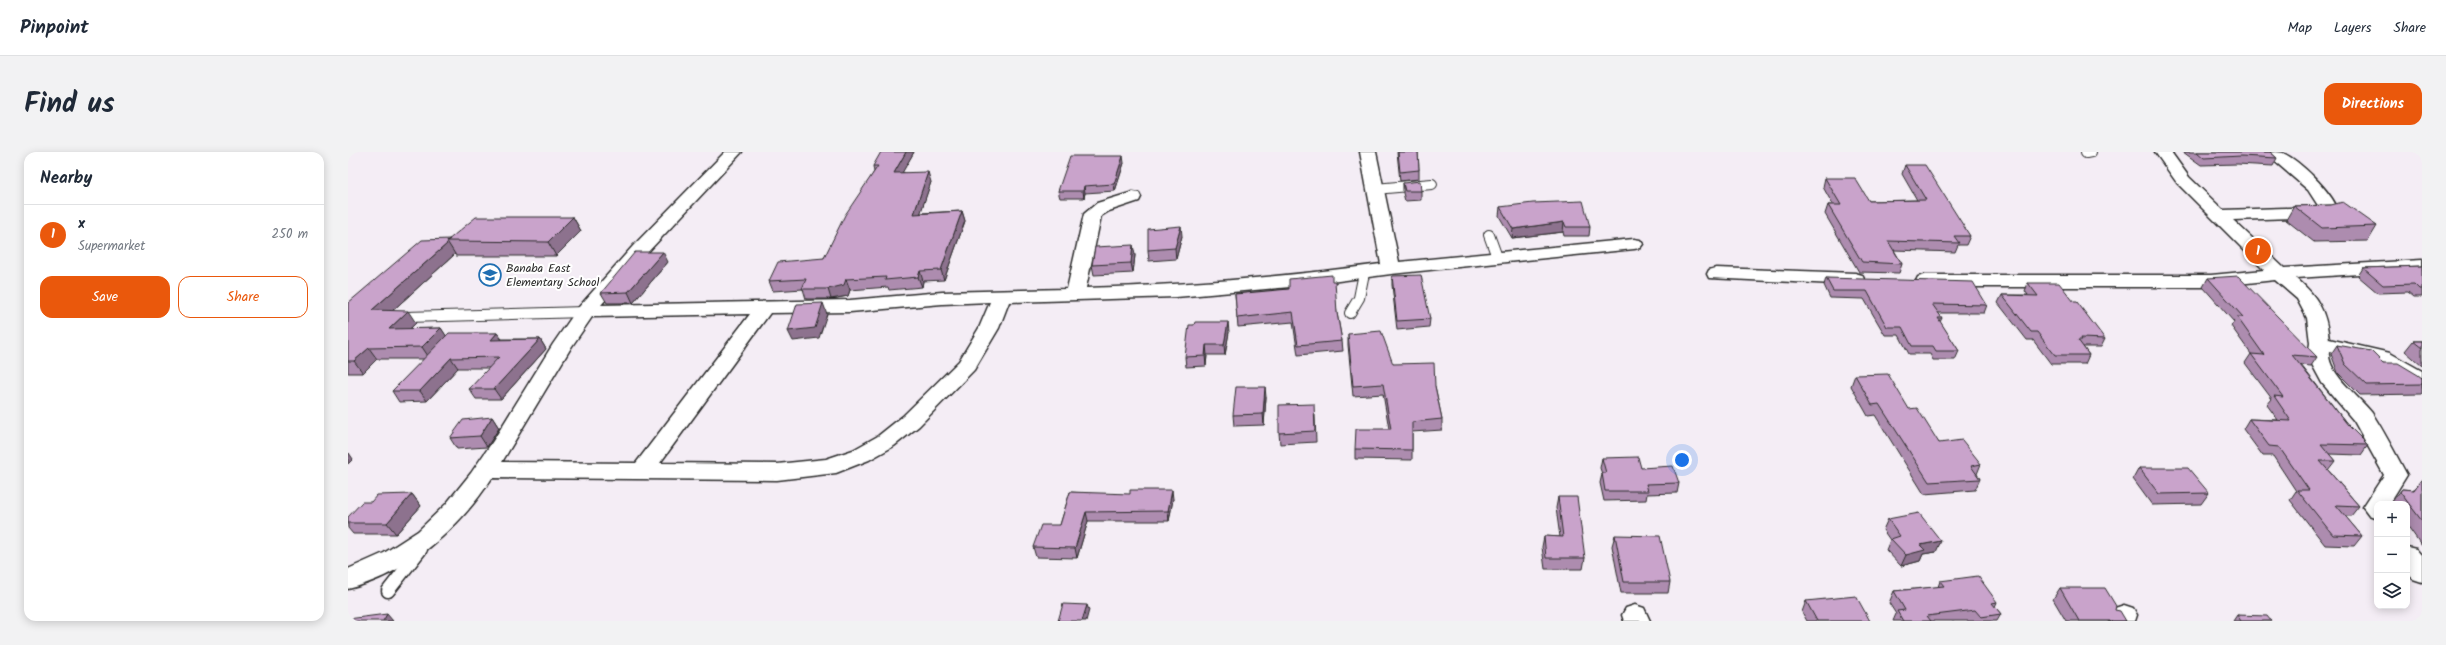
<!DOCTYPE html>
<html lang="en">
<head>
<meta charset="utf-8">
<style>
	:root { --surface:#fff; --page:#f2f2f3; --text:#1f2937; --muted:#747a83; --line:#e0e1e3; --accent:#ea580c }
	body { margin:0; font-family:Kalam,sans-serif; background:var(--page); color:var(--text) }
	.controls { position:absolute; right:12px; bottom:12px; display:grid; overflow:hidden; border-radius:8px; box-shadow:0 2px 10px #0003 }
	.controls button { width:36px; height:36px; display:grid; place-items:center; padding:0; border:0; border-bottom:1px solid var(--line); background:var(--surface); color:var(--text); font:20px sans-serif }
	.you { position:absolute; left:1334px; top:308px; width:14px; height:14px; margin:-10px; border:3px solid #fff; border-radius:50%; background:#1a73e8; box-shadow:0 0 0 6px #1a73e833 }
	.badge { display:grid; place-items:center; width:26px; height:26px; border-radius:50%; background:var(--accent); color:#fff; font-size:13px; font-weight:700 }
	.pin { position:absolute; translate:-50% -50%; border:2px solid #fff; box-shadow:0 1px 4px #0006 }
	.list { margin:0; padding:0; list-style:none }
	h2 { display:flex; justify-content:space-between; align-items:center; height:52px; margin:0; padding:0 16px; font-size:17px }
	h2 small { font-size:13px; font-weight:400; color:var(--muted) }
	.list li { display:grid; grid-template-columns:26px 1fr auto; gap:12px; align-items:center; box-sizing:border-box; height:60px; padding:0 16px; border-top:1px solid var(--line) }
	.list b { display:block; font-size:15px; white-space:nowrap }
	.list p { margin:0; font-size:13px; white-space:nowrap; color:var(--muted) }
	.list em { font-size:13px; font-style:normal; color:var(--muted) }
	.actions { display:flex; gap:8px; padding:12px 16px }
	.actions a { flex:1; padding:9px 0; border:1px solid var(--accent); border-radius:12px; text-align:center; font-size:14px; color:var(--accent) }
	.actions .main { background:var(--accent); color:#fff }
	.icon { flex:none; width:22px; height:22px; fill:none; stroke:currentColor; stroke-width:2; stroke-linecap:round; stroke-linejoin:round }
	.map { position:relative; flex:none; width:2074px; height:469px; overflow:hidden; border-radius:12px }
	header { display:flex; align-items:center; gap:24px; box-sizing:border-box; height:56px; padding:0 20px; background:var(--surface); border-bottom:1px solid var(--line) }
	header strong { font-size:19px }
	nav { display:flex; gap:22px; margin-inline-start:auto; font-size:14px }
	.intro { display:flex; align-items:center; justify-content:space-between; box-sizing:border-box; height:96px; padding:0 24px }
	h1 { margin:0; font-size:28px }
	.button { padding:10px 18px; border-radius:12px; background:var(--accent); color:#fff; font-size:14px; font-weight:700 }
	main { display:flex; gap:24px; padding:0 24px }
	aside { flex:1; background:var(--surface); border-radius:12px; box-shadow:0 2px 10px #0003 }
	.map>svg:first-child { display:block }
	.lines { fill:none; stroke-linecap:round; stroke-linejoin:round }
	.service-far1-casing { stroke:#2b2b2b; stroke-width:12 }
	.service-casing { stroke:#2b2b2b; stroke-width:15 }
	.minor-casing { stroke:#2b2b2b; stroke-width:3 }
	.service-far1 { stroke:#fff; stroke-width:10 }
	.service { stroke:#fff; stroke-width:12 }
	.minor { fill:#fff; fill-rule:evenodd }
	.wall { fill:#ad8caf; stroke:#2b2b2b }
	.shaded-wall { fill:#8d728e; stroke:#2b2b2b }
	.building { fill:#c9a3cb; stroke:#2b2b2b }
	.labels { text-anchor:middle; stroke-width:4; stroke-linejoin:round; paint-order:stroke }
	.poi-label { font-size:12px; fill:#2b2b2b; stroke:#fff; text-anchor:start }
</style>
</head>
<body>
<header>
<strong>Pinpoint</strong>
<nav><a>Map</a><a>Layers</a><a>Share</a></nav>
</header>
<div class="intro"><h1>Find us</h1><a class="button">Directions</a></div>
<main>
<aside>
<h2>Nearby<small></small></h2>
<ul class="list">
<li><span class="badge">1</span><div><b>x</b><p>Supermarket</p></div><em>250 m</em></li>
</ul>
<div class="actions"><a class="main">Save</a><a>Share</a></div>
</aside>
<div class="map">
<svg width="2074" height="469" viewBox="0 0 2074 469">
	<rect width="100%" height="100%" fill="#f4edf5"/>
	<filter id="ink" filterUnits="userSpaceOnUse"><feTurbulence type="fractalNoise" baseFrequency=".025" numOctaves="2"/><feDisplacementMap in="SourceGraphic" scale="8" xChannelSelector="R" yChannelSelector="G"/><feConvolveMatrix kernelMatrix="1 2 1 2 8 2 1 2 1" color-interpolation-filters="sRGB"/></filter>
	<g filter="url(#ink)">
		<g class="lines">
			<g class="service-far1-casing">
				<path id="service-far1" d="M 1738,1 L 1743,0
					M 1027,37 L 1084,32
					M 1141,83 L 1149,105
					M 1002,161 L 1011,146 L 1016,121
					M 58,165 L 237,160"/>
			</g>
			<g class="service-casing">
				<path id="service" d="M 40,439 L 73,397"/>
			</g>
			<g class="minor-casing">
				<path id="minor" d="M 377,0 L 394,0 L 298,102 L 253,153 L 502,148 L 594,140 L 719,137 L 736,62 L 749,51 L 785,40 L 791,41 L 793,45 L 791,49 L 761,59 L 753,64 L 738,136 C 837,133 935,125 1033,112 L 1012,0 L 1028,0 L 1051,110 L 1286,87 L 1292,88 L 1295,92 L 1292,96 L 1286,97 L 1043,122 L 953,134 L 828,145 L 661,150 L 651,176 L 626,218 L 571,274 L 546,294 L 521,308 L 488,321 L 429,328 L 144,326 C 111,377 60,422 0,437 L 0,417 L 36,401 L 70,379 L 98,352 L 123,321 L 145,289 L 205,192 L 230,156 L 285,94 ZM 642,150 L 631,176 L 611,209 L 555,264 L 530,284 L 505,298 L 478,307 L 429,312 L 312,311 L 422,161 L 502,160 L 594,152 ZM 402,162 L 288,311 L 154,310 L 224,194 L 244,165 Z
					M 1807,0 L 1823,0 L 1841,25 L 1875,58 L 1971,55 L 1960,38 L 1916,0 C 1921,0 1930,0 1935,1 C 1952,9 1983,39 1990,58 L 1987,62 L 1974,65 L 1885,68 L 1936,116 L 2074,108 L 2074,118 L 1948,126 C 1970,145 1978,159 1981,187 L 2042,201 L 2074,219 L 2074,235 L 2067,233 L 2028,210 L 1981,199 C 1978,221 2012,245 2024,261 C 2037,281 2048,303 2059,323 L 2041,352 L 2029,352 L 2029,366 L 2021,363 L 2015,355 L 2036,323 L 2006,269 L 1974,231 L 1960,205 L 1962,191 L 1959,166 L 1949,147 L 1927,128 L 1863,135 L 1577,135 L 1570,133 L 1568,129 L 1570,125 L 1577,123 L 1863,123 L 1916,118 L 1829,31 Z
					M 1368,116 L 1507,121 L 1514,123 L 1516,127 L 1514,131 L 1507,133 L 1361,126 L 1359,122 L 1361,118 Z
					M 2059,395 L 2068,397 L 2074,404 L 2074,430 L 2065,427 L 2059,420 Z
					M 1287,453 L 1296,456 L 1302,469 L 1276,469 L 1274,463 L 1278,456 Z
					M 1776,453 L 1785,456 L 1789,463 L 1787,469 L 1761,469 L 1767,456 Z"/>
			</g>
			<use href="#service-far1" class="service-far1"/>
			<use href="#service" class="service"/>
			<use href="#minor" class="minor"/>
		</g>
		<path class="wall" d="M 566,0 L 554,20 L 583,30 L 572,61 L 614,59 L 617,69 L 596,128 L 575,129 L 574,135 L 541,138 L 540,135 L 502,138 L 500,144 L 483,147 L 458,147 L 455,137 L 425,139 L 421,129 L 476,106 L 526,20 L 525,14 Z
			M 1049,0 L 1070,0 L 1071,18 L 1071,27 L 1052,29 Z
			M 1835,0 L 1922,0 L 1929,6 L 1925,14 L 1889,12 L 1853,13 Z
			M 776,11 L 767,39 L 737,41 L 736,46 L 712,46 L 710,39 Z
			M 1557,13 L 1622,84 L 1618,93 L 1610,93 L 1607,100 L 1546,98 L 1554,112 L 1551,121 L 1511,120 L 1477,62 L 1480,53 L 1485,53 L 1475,35 L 1477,26 L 1521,49 L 1569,48 L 1554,22 Z
			M 1055,31 L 1073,39 L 1073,48 L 1057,49 L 1055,41 Z
			M 1983,53 L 2029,74 L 2020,89 L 1966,90 L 1938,68 L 1946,54 Z
			M 1152,55 L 1242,75 L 1241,84 L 1216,84 L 1215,80 L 1164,86 L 1151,64 Z
			M 225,65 L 233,79 L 208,104 L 108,104 L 107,102 L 44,159 L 68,171 L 62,177 L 93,176 L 98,184 L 149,181 L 154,187 L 192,187 L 198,197 L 153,247 L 128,247 L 121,237 L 142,216 L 110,216 L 79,249 L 51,250 L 44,239 L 76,207 L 29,207 L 15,221 L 0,221 L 0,151 L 102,87 Z
			M 834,84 L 828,107 L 801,109 L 800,98 Z
			M 787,103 L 785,121 L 746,123 L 744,113 Z
			M 320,110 L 285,151 L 259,151 L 253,141 Z
			M 2074,114 L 2074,145 L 2066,145 L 2060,140 L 2030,141 L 2010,124 L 2015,116 Z
			M 1044,124 L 1082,167 L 1081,175 L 1049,178 L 1044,133 Z
			M 1478,126 L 1639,153 L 1636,161 L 1590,161 L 1594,166 L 1592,170 L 1611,199 L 1607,208 L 1585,208 L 1582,202 L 1561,202 L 1551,183 L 1537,183 L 1516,147 L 1482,146 L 1476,133 Z
			M 1860,126 L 1969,205 L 1963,214 L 1953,213 L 2000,273 L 2020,293 L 2013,303 L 1981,302 L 1987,309 L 1980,318 L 2011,354 L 2003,364 L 1997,364 L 2014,384 L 2006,394 L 1977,393 L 1942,348 L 1948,339 L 1925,304 L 1915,304 L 1895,277 L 1901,267 L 1930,268 L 1919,253 L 1924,247 L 1897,211 L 1903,202 L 1883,174 L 1886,170 L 1855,135 Z
			M 984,129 L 989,161 L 994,189 L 995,199 L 950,203 L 945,170 L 890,175 L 887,142 L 941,137 Z
			M 1680,131 L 1757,187 L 1753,195 L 1735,195 L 1741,203 L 1737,212 L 1703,212 L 1685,188 L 1679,188 L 1650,151 L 1654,143 L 1680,143 L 1677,139 Z
			M 881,180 L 877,203 L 859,203 L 858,214 L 838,215 L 837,205 Z
			M 1000,182 L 1045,212 L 1087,234 L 1094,267 L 1094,278 L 1064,280 L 1064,308 L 1007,307 L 1007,297 L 1041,277 L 1035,242 L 1005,244 L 1000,193 Z
			M 2065,189 L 2074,189 L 2074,214 L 2057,199 Z
			M 1989,193 L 2074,226 L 2074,241 L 2073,242 L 2012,243 L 1990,221 L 1983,202 Z
			M 1507,223 L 1561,257 L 1591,291 L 1633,312 L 1629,322 L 1632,327 L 1627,338 L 1576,342 L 1527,263 L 1520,264 L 1503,234 Z
			M 918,245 L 916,273 L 886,274 L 885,263 Z
			M 967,263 L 968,290 L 932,292 L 931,281 Z
			M 144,265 L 151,276 L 139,295 L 109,297 L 102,286 Z
			M 1254,306 L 1293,316 L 1331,331 L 1329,341 L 1299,342 L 1298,348 L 1256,349 L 1252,331 L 1254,322 L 1252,316 Z
			M 1791,316 L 1861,341 L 1853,352 L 1804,353 L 1785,327 Z
			M 2074,327 L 2074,394 L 2059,373 L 2059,352 L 2044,352 L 2043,351 L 2054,337 L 2065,338 Z
			M 722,340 L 825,347 L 821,369 L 740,369 L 729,406 L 688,405 L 685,395 L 712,373 Z
			M 64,342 L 73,354 L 48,382 L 5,382 L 0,376 L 0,365 L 23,350 Z
			M 1210,345 L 1237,406 L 1235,417 L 1197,417 L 1194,395 L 1196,384 L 1212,385 L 1208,356 Z
			M 1540,367 L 1588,400 L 1575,402 L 1572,409 L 1553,414 L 1538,398 L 1542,388 L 1535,378 Z
			M 1267,383 L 1322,430 L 1320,441 L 1273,441 L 1264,394 Z
			M 1592,429 L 1649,450 L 1647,455 L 1653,462 L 1649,469 L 1545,469 L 1548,462 L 1541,451 L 1546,439 L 1590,435 Z
			M 1712,436 L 1767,458 L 1778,469 L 1718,469 L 1705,447 Z
			M 1458,449 L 1522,469 L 1459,469 L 1454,460 Z
			M 1889,463 L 1923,469 L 1885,469 Z"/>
		<path class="shaded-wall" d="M 558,0 L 566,0 L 549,30 L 546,21 Z
			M 775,4 L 776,11 L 767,39 L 766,32 Z
			M 580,20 L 583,30 L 569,72 L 566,62 Z
			M 736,34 L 737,41 L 736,46 L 735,39 Z
			M 614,59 L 617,69 L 596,128 L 593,118 Z
			M 225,65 L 233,79 L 208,104 L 200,90 Z
			M 1216,70 L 1215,80 L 1164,86 L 1165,77 Z
			M 833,74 L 834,84 L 828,107 L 827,96 Z
			M 100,91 L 107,102 L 32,170 L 24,158 Z
			M 785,93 L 787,103 L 785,121 L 783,111 Z
			M 315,100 L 320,110 L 285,151 L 280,140 Z
			M 572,119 L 575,129 L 574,135 L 570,125 Z
			M 498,127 L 502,138 L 500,144 L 483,147 L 480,137 Z
			M 475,151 L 479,162 L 471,186 L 445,189 L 440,179 Z
			M 60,159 L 68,171 L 49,189 L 41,177 Z
			M 880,170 L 881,180 L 877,203 L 876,193 Z
			M 93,176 L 101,188 L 82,207 L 74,195 Z
			M 149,181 L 156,191 L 143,188 Z
			M 192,187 L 198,197 L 153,247 L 146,237 Z
			M 858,193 L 859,203 L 858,214 L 857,204 Z
			M 21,196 L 29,207 L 15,221 L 6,209 Z
			M 103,206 L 110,216 L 79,249 L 72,239 Z
			M 917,235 L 918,245 L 916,273 L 915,262 Z
			M 144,265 L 151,276 L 139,295 L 132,284 Z
			M 1,301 L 5,307 L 0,312 L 0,302 Z
			M 824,338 L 825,347 L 821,369 L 820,359 Z
			M 64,342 L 73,354 L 48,382 L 39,371 Z
			M 738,360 L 740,369 L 729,406 L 727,396 Z
			M 1593,389 L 1588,400 L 1575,402 L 1572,409 L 1553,414 L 1558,403 L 1572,393 Z
			M 739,453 L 741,458 L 738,469 L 734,469 Z
			M 39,462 L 45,469 L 35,469 Z"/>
		<path class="building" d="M 533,0 L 558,0 L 546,21 L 580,20 L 566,62 L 614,59 L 593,118 L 572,119 L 570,125 L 537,128 L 538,125 L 498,127 L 496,133 L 480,137 L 454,137 L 458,127 L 421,129 L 430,110 L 476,106 L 497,63 L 530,14 L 525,14 Z
			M 1050,0 L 1070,0 L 1071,18 L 1052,20 Z
			M 1849,0 L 1922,0 L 1929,6 L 1893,4 L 1856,6 Z
			M 722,4 L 775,4 L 766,32 L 736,34 L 735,39 L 710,39 Z
			M 1557,13 L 1577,13 L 1622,84 L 1606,84 L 1611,91 L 1540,89 L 1554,112 L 1514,110 L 1480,53 L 1493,53 L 1477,26 L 1507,26 L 1521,49 L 1578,48 Z
			M 1072,29 L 1073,39 L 1057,39 L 1055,31 Z
			M 1235,49 L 1242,75 L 1218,75 L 1216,70 L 1165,77 L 1152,55 L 1185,51 Z
			M 1995,50 L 2029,74 L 1974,76 L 1946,54 L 1983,53 Z
			M 128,65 L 225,65 L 200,90 L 99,89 Z
			M 833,74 L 827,96 L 800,98 L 800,77 Z
			M 102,87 L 99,89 L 100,91 L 24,158 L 60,159 L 41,177 L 93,176 L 74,195 L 21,196 L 6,209 L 0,209 L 0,151 L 74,88 Z
			M 785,93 L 783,111 L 744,113 L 747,95 Z
			M 287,100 L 315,100 L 280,140 L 253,141 Z
			M 2074,114 L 2074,137 L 2071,137 L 2066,132 L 2035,133 L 2015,116 Z
			M 984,123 L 984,129 L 987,129 L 989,161 L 994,189 L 950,193 L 945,160 L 889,166 L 887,142 L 941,137 L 941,127 Z
			M 1073,123 L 1082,167 L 1049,169 L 1044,124 Z
			M 1890,124 L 1969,205 L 1944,203 L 2000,273 L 2020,293 L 1973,292 L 1987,309 L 1972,309 L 2011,354 L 1988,353 L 2014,384 L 1985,383 L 1949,338 L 1961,338 L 1931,295 L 1921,294 L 1901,267 L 1943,269 L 1926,244 L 1935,245 L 1903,202 L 1916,203 L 1889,165 L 1895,165 L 1860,126 Z
			M 1478,126 L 1625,130 L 1639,153 L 1584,152 L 1594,166 L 1590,166 L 1611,199 L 1588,199 L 1585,194 L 1564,194 L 1554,175 L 1539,175 L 1519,139 L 1485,139 Z
			M 1680,131 L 1711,131 L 1726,150 L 1729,150 L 1757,187 L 1733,186 L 1734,188 L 1730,188 L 1741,203 L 1707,203 L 1689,180 L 1683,180 L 1654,143 L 1690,144 Z
			M 475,151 L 467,176 L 440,179 L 449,152 Z
			M 847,170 L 880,170 L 876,193 L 858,193 L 857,204 L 837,205 L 841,173 L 846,173 Z
			M 1033,179 L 1045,212 L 1086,211 L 1087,234 L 1094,267 L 1064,270 L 1064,298 L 1007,297 L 1008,277 L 1043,277 L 1035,232 L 1005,234 L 1000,182 Z
			M 101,181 L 149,181 L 143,188 L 192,187 L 146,237 L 121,237 L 151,205 L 103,206 L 72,239 L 44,239 Z
			M 2065,189 L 2074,189 L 2074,196 Z
			M 1989,193 L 2023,199 L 2035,211 L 2050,211 L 2070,223 L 2074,226 L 2074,232 L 2019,233 L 1997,212 Z
			M 1540,222 L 1561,257 L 1569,256 L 1591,291 L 1614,288 L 1633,312 L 1623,314 L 1632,327 L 1581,330 L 1531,252 L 1524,253 L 1507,223 Z
			M 888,235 L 917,235 L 915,262 L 885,263 Z
			M 966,252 L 967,279 L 931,281 L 931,253 Z
			M 144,265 L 132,284 L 102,286 L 115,268 Z
			M 1290,305 L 1293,316 L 1325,314 L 1331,331 L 1298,332 L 1300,339 L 1257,339 L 1254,321 L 1258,321 L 1254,306 Z
			M 1791,316 L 1840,316 L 1861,341 L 1811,342 Z
			M 2074,327 L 2074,369 L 2052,340 L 2054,337 L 2066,338 Z
			M 782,338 L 824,338 L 820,359 L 738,360 L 727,396 L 685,395 L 693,373 L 712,373 L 722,340 L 782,342 Z
			M 64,342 L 39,371 L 0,371 L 0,365 L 14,350 L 23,350 L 29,343 Z
			M 1210,345 L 1229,345 L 1237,406 L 1198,406 L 1196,384 L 1215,385 Z
			M 1571,361 L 1593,389 L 1572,393 L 1577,398 L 1558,403 L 1543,387 L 1552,384 L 1540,367 Z
			M 1267,383 L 1312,384 L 1322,430 L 1276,430 Z
			M 1630,424 L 1649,450 L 1644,451 L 1653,462 L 1633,465 L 1627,458 L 1579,464 L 1583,469 L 1555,469 L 1549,459 L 1557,458 L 1546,439 L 1596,434 L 1592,429 Z
			M 1712,436 L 1757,436 L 1768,454 L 1767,458 L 1772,459 L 1778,469 L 1731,469 Z
			M 1508,444 L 1522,469 L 1469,469 L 1458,449 Z
			M 715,452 L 739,453 L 734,469 L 710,469 Z
			M 39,462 L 35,469 L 0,469 L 0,467 Z
			M 1889,463 L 1919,464 L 1923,469 L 1893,469 Z"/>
	</g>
	<defs>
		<g id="school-ring" transform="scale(1.15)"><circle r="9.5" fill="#fff" stroke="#1f6fb2" stroke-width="1.5"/><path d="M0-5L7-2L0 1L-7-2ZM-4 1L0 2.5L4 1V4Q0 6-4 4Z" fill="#1f6fb2"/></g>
	</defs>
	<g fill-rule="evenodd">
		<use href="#school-ring" x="142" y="123"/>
	</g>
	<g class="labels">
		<g class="poi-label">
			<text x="158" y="120">Banaba East<tspan x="158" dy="14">Elementary School</tspan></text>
		</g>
	</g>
</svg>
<div class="controls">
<button>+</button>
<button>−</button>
<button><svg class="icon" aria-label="layers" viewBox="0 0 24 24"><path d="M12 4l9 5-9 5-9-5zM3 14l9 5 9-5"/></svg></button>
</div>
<div class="you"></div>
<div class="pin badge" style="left:1910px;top:99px">1</div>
</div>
</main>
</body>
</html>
